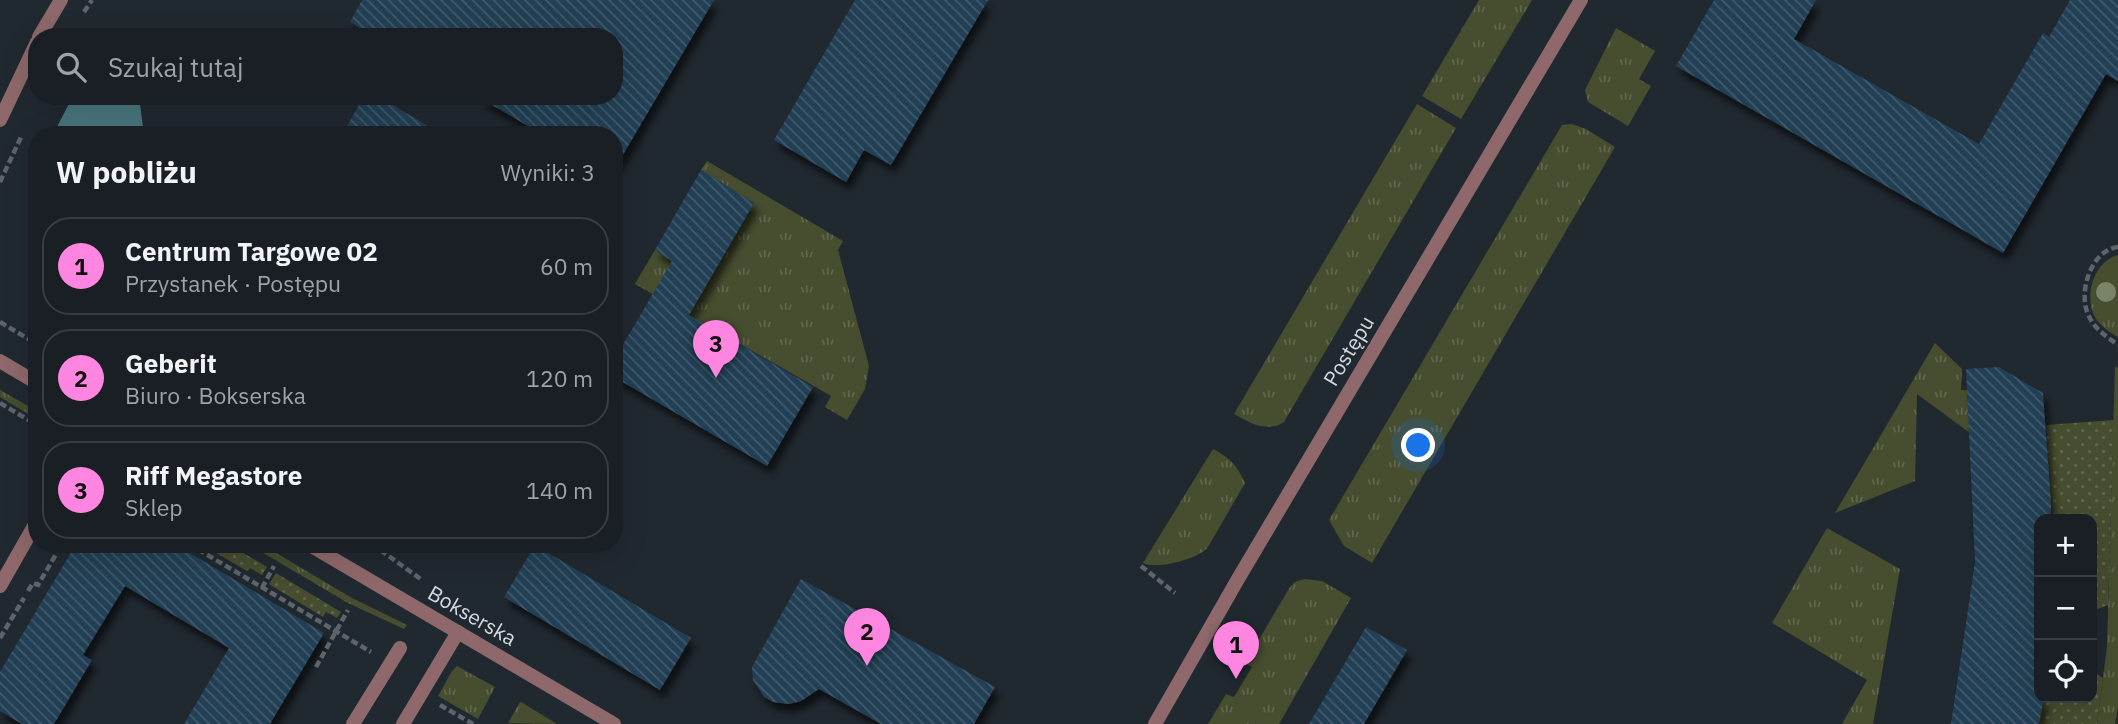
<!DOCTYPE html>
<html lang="pl">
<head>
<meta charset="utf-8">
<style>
	:root { --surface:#191f24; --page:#262c31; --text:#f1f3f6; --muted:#9fa2a6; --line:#373d41; --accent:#fe86e0 }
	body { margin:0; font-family:"IBM Plex Sans",sans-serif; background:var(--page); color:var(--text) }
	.controls { position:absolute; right:21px; bottom:21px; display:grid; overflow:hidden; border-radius:14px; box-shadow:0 7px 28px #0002 }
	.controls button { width:63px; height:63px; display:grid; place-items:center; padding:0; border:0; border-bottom:2px solid var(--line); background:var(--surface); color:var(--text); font:35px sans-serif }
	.you { position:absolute; left:1419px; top:446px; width:24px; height:24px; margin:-18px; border:5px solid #fff; border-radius:50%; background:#1a73e8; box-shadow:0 0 0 10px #1a73e833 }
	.badge { display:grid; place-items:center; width:46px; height:46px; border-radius:50%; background:var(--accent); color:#111; font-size:23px; font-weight:700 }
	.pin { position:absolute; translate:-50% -58px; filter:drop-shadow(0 2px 4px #0008) }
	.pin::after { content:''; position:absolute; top:37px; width:24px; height:21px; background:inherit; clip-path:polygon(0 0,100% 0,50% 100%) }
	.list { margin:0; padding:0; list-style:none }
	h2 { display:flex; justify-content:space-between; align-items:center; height:91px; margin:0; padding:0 28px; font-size:30px }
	h2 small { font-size:23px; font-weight:400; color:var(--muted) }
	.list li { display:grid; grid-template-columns:46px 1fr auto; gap:21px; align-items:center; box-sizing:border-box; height:98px; margin:0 14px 14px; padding:0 14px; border:2px solid var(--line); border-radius:28px }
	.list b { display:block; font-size:26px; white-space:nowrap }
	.list p { margin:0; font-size:23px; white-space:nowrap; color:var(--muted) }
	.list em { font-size:23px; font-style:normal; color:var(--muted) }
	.icon { flex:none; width:38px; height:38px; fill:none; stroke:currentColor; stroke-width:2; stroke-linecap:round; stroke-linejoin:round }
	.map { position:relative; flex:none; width:2118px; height:724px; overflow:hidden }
	.search { position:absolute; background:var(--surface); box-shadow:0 7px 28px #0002; left:28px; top:28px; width:595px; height:77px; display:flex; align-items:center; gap:18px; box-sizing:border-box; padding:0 24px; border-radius:28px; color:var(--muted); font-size:26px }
	.panel { position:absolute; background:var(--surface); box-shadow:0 7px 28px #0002; left:28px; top:126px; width:595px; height:427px; border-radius:28px }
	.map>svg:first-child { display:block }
	.grass { fill:url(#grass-tufts) }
	.garden { fill:url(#garden-dots) }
	.water { fill:#49757c }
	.building { fill:url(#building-back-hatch); filter:url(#shadow) }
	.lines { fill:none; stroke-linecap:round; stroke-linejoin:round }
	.path { stroke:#5d646b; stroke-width:4.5; stroke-dasharray:7 3.5; stroke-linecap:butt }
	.service { stroke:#8e686a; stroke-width:14 }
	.minor { stroke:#8e686a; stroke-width:14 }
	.tertiary { stroke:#8e686a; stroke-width:14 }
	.tree { fill:#798468 }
	.labels { text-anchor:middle; stroke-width:5; stroke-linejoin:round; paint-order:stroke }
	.street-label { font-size:21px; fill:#d4d9de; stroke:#212930 }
</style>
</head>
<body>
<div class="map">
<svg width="2118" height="724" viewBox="0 0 2118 724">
	<defs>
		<pattern id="grass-tufts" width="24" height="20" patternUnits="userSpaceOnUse" patternTransform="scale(1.75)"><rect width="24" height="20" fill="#474d2f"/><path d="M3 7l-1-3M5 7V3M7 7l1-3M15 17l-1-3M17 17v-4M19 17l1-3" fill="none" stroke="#61664d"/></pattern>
		<pattern id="garden-dots" width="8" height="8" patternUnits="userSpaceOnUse" patternTransform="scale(1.75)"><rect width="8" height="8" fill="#474d2f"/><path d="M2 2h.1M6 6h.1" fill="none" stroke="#61664d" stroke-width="1.8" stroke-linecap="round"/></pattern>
		<pattern id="building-back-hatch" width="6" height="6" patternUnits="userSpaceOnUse" patternTransform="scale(1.75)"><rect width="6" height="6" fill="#233f54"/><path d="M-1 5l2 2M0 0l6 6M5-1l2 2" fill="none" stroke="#425a6c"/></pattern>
		<filter id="shadow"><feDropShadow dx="4.5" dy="8" stdDeviation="3.5" flood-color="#0009"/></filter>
	</defs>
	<rect width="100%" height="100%" fill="#212930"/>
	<path class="grass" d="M 1479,0 L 1532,0 L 1461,119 L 1422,96 Z
		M 1616,28 L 1655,51 L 1639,79 L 1651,86 L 1628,126 L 1588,102 L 1585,90 Z
		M 1417,104 L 1456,128 L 1284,422 C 1267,433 1250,423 1234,414 Z
		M 1572,124 L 1586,129 L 1615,147 L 1372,563 L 1344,546 L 1329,520 L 1562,125 Z
		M 707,161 L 843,241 L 838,250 L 869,366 L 865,389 L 847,420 L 825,407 L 831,396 L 635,284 L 655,250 L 708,282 L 754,203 L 701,170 Z
		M 2118,255 L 2118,337 C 2107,331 2095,322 2092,310 C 2086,289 2096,261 2118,255 Z
		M 1935,343 L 1962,369 L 1961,390 L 1967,390 L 1970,433 L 1917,394 L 1915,481 L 1835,513 Z
		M 2115,366 L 2118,368 L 2118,706 L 2115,724 L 2097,724 L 2107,646 Z
		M 0,390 L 37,411 L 37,419 L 0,397 Z
		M 1213,449 C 1230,458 1237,465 1245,483 L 1208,547 C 1199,559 1157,570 1143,563 Z
		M 1827,528 L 1900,569 L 1873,724 L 1842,724 L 1867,680 L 1772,623 Z
		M 248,544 L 261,544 L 352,598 L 407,625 L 404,629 L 348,603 Z
		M 1304,579 L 1322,581 L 1351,598 L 1279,724 L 1208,724 L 1226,694 L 1234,697 L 1252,667 L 1245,663 L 1290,587 L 1295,582 Z
		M 457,666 L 495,687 L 478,719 L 438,696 L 452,671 Z
		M 520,702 L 521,702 L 557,724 L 508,723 Z"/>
	<path class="garden" d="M 2114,420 L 2108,605 L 2092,611 L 2092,519 L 2050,519 L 2046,425 Z
		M 201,544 L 228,544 L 267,567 L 262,575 L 250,568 L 247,571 Z
		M 276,573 L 341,612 L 337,618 L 326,612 L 323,617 L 269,584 Z
		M 2092,671 L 2103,678 L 2097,724 L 2039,724 L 2044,698 L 2092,698 Z"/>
	<path class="water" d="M 73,96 L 139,96 L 144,135 L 56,135 L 58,125 Z"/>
	<path class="building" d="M 362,0 L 714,0 L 614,170 L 614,135 L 543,135 L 477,96 L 614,96 L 614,37 L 375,37 L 350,22 Z
		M 855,0 L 988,0 L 891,165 L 864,150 L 846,182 L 774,140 Z
		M 1714,0 L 1816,0 L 1794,39 L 1979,144 L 2043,33 L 2049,37 L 2070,0 L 2118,0 L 2118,81 L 2106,74 L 2003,253 L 1676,66 Z
		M 364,96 L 378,96 L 443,135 L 342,135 Z
		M 701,170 L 754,203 L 689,315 L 813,387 L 767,466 L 614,377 L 614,360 L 672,261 L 655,250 Z
		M 1999,367 L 2043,393 L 2051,506 L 2050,519 L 2039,519 L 2039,698 L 2044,698 L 2039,724 L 1951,724 L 1975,562 L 1966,369 Z
		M 76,544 L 175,544 L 324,633 L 270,724 L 184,724 L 229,648 L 125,586 L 83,655 L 92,660 L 54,724 L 22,724 L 0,711 L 0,672 Z
		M 535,545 L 691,638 L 660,690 L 504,597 Z
		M 801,579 L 995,687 L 974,724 L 881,724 L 819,689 L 801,701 L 789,704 L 773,702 L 764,697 L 753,680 L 752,667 Z
		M 1366,627 L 1407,650 L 1364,724 L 1309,724 Z"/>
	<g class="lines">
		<path class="path" d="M 84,12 L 92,0
			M 0,182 L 22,135
			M 2118,247 C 2091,250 2078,292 2088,314 C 2094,329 2106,336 2118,345
			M 0,322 L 37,344
			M 0,403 L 37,425
			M 189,544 L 371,652
			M 372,544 L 422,580
			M 1141,566 L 1175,593
			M 262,588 L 274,566
			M 28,591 L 33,583 L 38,585 L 62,544
			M 0,638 L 24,598
			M 316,667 L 348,610
			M 440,705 L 473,724"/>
		<path class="service" d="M 0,586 L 37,521
			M 353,724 L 400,648
			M 403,724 L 458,632"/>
		<path class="minor" d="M 39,37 L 61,0
			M 0,120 L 37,42
			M 0,361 L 37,383
			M 308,544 L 614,724"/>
		<path class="tertiary" d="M 1155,724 L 1238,579 L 1581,0"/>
	</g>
	<circle class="tree" cx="2106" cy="292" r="10"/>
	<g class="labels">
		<g class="street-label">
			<text transform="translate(1349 351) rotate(-59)" y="7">Postępu</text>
			<text transform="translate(472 616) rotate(30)" y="7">Bokserska</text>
		</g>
	</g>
</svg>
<div class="controls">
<button>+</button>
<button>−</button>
<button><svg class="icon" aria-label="locate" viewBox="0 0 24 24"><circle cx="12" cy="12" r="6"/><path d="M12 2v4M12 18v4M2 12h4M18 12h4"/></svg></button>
</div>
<div class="you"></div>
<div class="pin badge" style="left:1236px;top:679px">1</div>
<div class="pin badge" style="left:867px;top:666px">2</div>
<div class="pin badge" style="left:716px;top:378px">3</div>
<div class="search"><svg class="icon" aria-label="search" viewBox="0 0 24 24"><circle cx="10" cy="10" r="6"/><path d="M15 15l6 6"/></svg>Szukaj tutaj</div>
<section class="panel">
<h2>W pobliżu<small>Wyniki: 3</small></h2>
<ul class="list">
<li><span class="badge">1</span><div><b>Centrum Targowe 02</b><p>Przystanek · Postępu</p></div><em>60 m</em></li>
<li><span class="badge">2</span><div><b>Geberit</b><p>Biuro · Bokserska</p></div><em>120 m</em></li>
<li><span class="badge">3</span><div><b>Riff Megastore</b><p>Sklep</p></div><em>140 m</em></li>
</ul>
</section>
</div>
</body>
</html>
